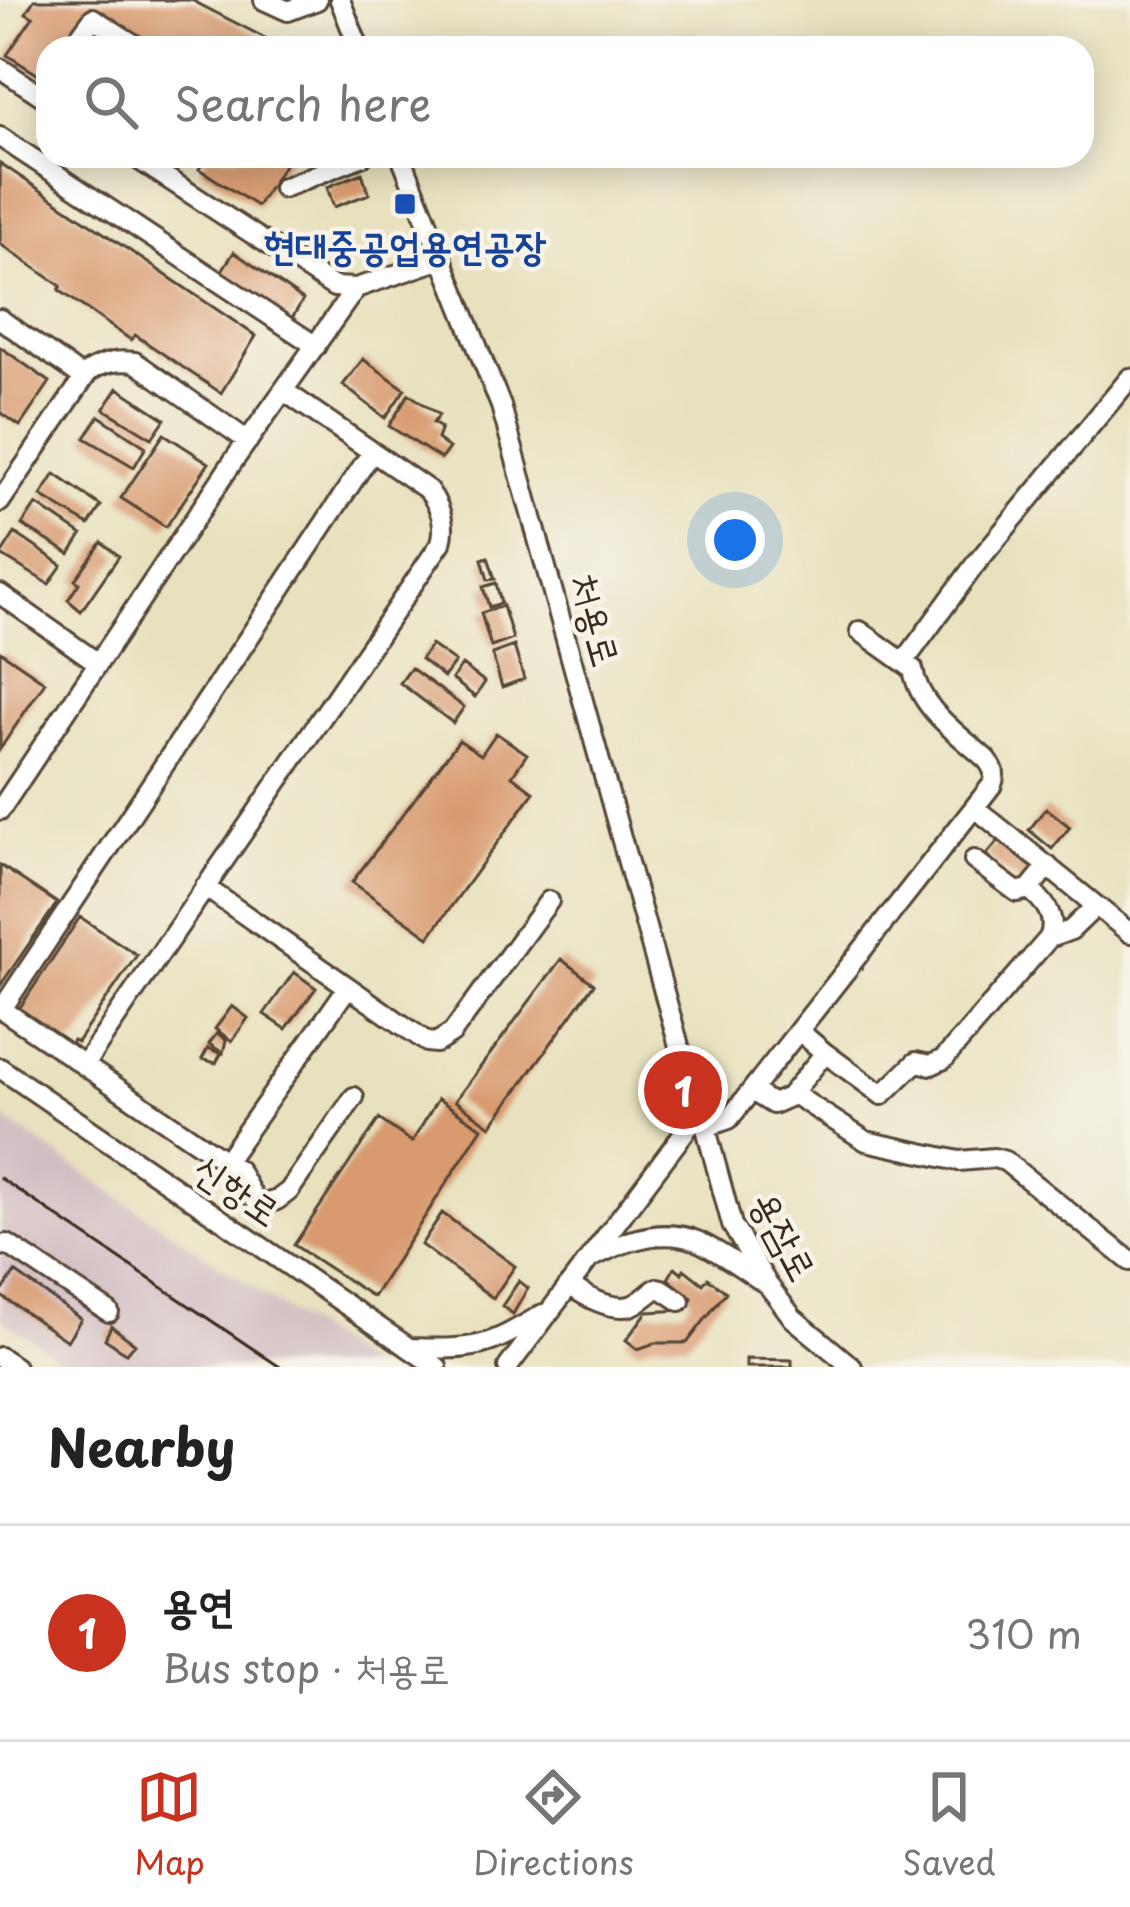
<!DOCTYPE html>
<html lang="en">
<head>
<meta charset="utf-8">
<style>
	:root { --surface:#fff; --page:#f6f6f6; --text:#222; --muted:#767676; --line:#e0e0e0; --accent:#c8321e }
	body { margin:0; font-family:"Playpen Sans","Poor Story",sans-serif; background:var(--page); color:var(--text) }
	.you { position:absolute; left:735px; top:540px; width:42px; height:42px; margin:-30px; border:9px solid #fff; border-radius:50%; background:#1a73e8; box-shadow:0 0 0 18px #1a73e833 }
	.badge { display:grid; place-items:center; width:78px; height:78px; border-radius:50%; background:var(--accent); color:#fff; font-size:39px; font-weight:700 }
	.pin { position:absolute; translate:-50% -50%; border:6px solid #fff; box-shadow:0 3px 12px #0006 }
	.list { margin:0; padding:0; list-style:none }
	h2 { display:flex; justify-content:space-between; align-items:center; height:156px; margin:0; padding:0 48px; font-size:51px }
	h2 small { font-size:39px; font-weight:400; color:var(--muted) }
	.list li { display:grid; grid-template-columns:78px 1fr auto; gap:36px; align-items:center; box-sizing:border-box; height:216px; padding:0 48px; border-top:3px solid var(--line) }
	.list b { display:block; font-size:45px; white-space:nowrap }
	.list p { margin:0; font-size:39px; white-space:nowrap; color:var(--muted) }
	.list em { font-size:39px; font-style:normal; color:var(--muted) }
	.icon { flex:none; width:66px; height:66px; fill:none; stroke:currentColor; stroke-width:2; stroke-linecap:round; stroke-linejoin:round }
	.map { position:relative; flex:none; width:1130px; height:1367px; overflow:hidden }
	.search { position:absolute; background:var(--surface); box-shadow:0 6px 30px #0003; left:36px; right:36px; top:36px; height:132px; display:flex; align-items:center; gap:30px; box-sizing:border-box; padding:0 42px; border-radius:36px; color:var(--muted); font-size:45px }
	.sheet { height:372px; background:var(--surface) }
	nav { display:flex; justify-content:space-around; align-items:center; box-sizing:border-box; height:168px; border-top:3px solid var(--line); background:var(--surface); font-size:33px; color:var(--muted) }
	nav a { display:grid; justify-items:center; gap:6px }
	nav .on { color:var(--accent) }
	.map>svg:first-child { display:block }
	.industrial { fill:#d2bec3 }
	.building { fill:#d89a6e }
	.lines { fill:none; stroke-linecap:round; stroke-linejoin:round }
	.minor-casing { stroke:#554536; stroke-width:24 }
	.minor { stroke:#fff; stroke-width:18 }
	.rail { stroke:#3b2a1e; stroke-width:3 }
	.transit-dot { fill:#1a4fb4; stroke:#f7f3e8; stroke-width:4.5 }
	.labels { text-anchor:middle; stroke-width:9; stroke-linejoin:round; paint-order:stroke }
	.transit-label { font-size:39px; font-weight:bold; fill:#164399; stroke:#f7f3e8 }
	.street-label { font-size:39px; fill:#3b2a1e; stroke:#f7f3e8 }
</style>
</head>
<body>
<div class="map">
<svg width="1130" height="1367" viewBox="0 0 1130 1367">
	<rect width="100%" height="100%" fill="#f7f3e8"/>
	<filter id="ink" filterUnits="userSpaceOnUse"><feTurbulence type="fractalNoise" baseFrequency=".00833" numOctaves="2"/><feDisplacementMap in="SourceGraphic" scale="24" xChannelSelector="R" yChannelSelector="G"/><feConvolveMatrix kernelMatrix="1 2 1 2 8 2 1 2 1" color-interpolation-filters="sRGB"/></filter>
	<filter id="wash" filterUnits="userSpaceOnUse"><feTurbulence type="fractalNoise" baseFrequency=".004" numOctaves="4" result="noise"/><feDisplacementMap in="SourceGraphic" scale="48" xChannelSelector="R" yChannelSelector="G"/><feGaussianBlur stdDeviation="2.7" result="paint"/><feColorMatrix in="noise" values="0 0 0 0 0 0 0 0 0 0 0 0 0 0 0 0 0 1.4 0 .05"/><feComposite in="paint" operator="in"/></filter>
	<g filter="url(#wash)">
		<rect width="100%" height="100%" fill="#e8e1be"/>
		<path class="industrial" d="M 0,1116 L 369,1367 L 72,1367 L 0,1318 Z"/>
		<g id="blocks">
			<path class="building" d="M 34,0 L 191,0 L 265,38 L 257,48 L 146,48 L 91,11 L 67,48 L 48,48 L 48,81 L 7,55 L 33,17 L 26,13 Z
				M 208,156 L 290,156 L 257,206 L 199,169 Z
				M 0,163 L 256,336 L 221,393 L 135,335 L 131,340 L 59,290 L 61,286 L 0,244 Z
				M 362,173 L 369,194 L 334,207 L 327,187 Z
				M 234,252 L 303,300 L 290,321 L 221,272 Z
				M 0,347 L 50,382 L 20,426 L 0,412 Z
				M 363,359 L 405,389 L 385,418 L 343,385 Z
				M 118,388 L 165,419 L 152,438 L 104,409 Z
				M 409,394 L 439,415 L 433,423 L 441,428 L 437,439 L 449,448 L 441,459 L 389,426 Z
				M 99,416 L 146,447 L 134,467 L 85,438 Z
				M 164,434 L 209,463 L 166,527 L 121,498 Z
				M 55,474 L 101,506 L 89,525 L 41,496 Z
				M 36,504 L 82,535 L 70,554 L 22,525 Z
				M 15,533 L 62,565 L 49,584 L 1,555 Z
				M 102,542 L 119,556 L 81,611 L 68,600 L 79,583 L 75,580 Z
				M 488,557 L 495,579 L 488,580 L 482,559 Z
				M 496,583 L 501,603 L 489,607 L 483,587 Z
				M 503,606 L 513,639 L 491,647 L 481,613 Z
				M 431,645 L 455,662 L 444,677 L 421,659 Z
				M 514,646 L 524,679 L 502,687 L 492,654 Z
				M 0,651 L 45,682 L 0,749 Z
				M 462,665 L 485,682 L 475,697 L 452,679 Z
				M 411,668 L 464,707 L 453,723 L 400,683 Z
				M 496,733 L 527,754 L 512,776 L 534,792 L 429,937 L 352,882 L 459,740 L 481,755 Z
				M 1046,808 L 1070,827 L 1052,849 L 1029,830 Z
				M 999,840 L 1037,870 L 1023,886 L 986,855 Z
				M 0,865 L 57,903 L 0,986 Z
				M 80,917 L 137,955 L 77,1042 L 73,1040 L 69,1047 L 17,1012 Z
				M 561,959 L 594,984 L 491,1126 L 455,1101 Z
				M 294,972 L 316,988 L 286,1029 L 264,1014 Z
				M 232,1006 L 248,1018 L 232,1041 L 215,1029 Z
				M 217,1033 L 226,1040 L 223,1053 L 209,1044 Z
				M 208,1048 L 221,1054 L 216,1063 L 202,1059 Z
				M 438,1099 L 482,1128 L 373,1297 L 294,1245 L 379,1119 L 412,1142 Z
				M 442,1213 L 515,1266 L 493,1298 L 421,1245 Z
				M 675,1267 L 682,1273 L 684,1269 L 703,1284 L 708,1278 L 726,1292 L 687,1343 L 655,1343 L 638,1349 L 626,1340 L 647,1312 L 684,1310 L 692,1298 L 668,1279 Z
				M 15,1272 L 81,1319 L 67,1341 L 0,1295 Z
				M 519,1281 L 528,1288 L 513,1314 L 502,1306 Z
				M 111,1326 L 135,1344 L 126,1353 L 105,1339 Z
				M 746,1359 L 792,1360 L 792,1367 L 746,1367 Z"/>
		</g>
	</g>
	<g filter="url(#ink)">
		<use href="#blocks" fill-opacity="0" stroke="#554536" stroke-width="3"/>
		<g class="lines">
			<g class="minor-casing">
				<path id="minor" d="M 264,0 L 288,11 L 317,0
					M 340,0 L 359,48
					M 71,48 L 93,18 L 140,48
					M 0,68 L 48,100
					M 0,137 L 316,346
					M 133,156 L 334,287 L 356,288 L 442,259
					M 401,156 L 501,406 L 681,1053 L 701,1110 L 732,1225 L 768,1285 L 793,1318 L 852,1367
					M 283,188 L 363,156
					M 0,319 L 84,378
					M 0,502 L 88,372 C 104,362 117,360 135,362 L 248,441
					M 0,594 L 98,663
					M 904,662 L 974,566 L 1130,378
					M 975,808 L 1130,933
					M 0,810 L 234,460 L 356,288
					M 974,860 L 1017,892 L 1029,889
					M 1048,866 L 1029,889 C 1044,901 1058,917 1049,938
					M 205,887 L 427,1042 L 436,1043 L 452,1033 L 549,901
					M 0,1008 L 238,1170 L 255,1200 L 261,1205 L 277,1200 L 289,1191 L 354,1097
					M 2,1009 L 372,452
					M 825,1053 L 882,1095 L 916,1062 L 931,1065 L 944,1059 L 1049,938 L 1071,930 L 1096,906
					M 84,1065 L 441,543 C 447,523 440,506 428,490 L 284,391
					M 0,1068 L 437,1367
					M 752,1091 L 773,1104 L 789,1097 L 825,1053 L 799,1031
					M 792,1093 L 866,1141 L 959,1161 L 994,1158 L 1005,1161 L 1130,1261
					M 706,1127 L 729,1119 L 992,785 C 996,774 994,769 987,760 C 959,734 919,709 913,669 L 860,631
					M 225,1162 L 348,987
					M 0,1246 L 7,1244 L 109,1312
					M 593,1257 C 623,1241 663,1227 697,1241 C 721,1252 743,1269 765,1283
					M 569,1285 C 585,1296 609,1311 630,1306 C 639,1304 649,1293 657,1288 L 662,1289 L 680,1301
					M 411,1348 C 477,1350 486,1348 543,1314
					M 0,1357 L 15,1367
					M 508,1367 L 701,1110"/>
			</g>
			<use href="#minor" class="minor"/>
			<path class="rail" d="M 0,1178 L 280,1367"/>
		</g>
	</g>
	<rect class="transit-dot" x="393" y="192" width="24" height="24" rx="6"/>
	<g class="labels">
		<g class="transit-label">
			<text x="405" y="260">현대중공업용연공장</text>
		</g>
		<g class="street-label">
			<text transform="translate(595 620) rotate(74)" y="14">처용로</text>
			<text transform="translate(237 1190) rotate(34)" y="14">신항로</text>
			<text transform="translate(784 1236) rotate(62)" y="14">용잠로</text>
		</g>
	</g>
</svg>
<div class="you"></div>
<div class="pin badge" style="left:683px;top:1090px">1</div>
<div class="search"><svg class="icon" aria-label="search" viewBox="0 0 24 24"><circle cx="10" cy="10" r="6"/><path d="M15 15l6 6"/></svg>Search here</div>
</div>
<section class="sheet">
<h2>Nearby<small></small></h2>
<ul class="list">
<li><span class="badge">1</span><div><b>용연</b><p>Bus stop · 처용로</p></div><em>310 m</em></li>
</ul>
</section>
<nav>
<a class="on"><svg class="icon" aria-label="map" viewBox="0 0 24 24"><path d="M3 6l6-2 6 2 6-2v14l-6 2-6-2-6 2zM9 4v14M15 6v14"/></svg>Map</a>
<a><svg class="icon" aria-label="directions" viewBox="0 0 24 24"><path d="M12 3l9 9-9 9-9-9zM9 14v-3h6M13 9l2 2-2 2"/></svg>Directions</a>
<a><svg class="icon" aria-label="saved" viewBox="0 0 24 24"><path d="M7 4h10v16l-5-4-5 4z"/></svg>Saved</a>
</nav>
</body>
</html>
